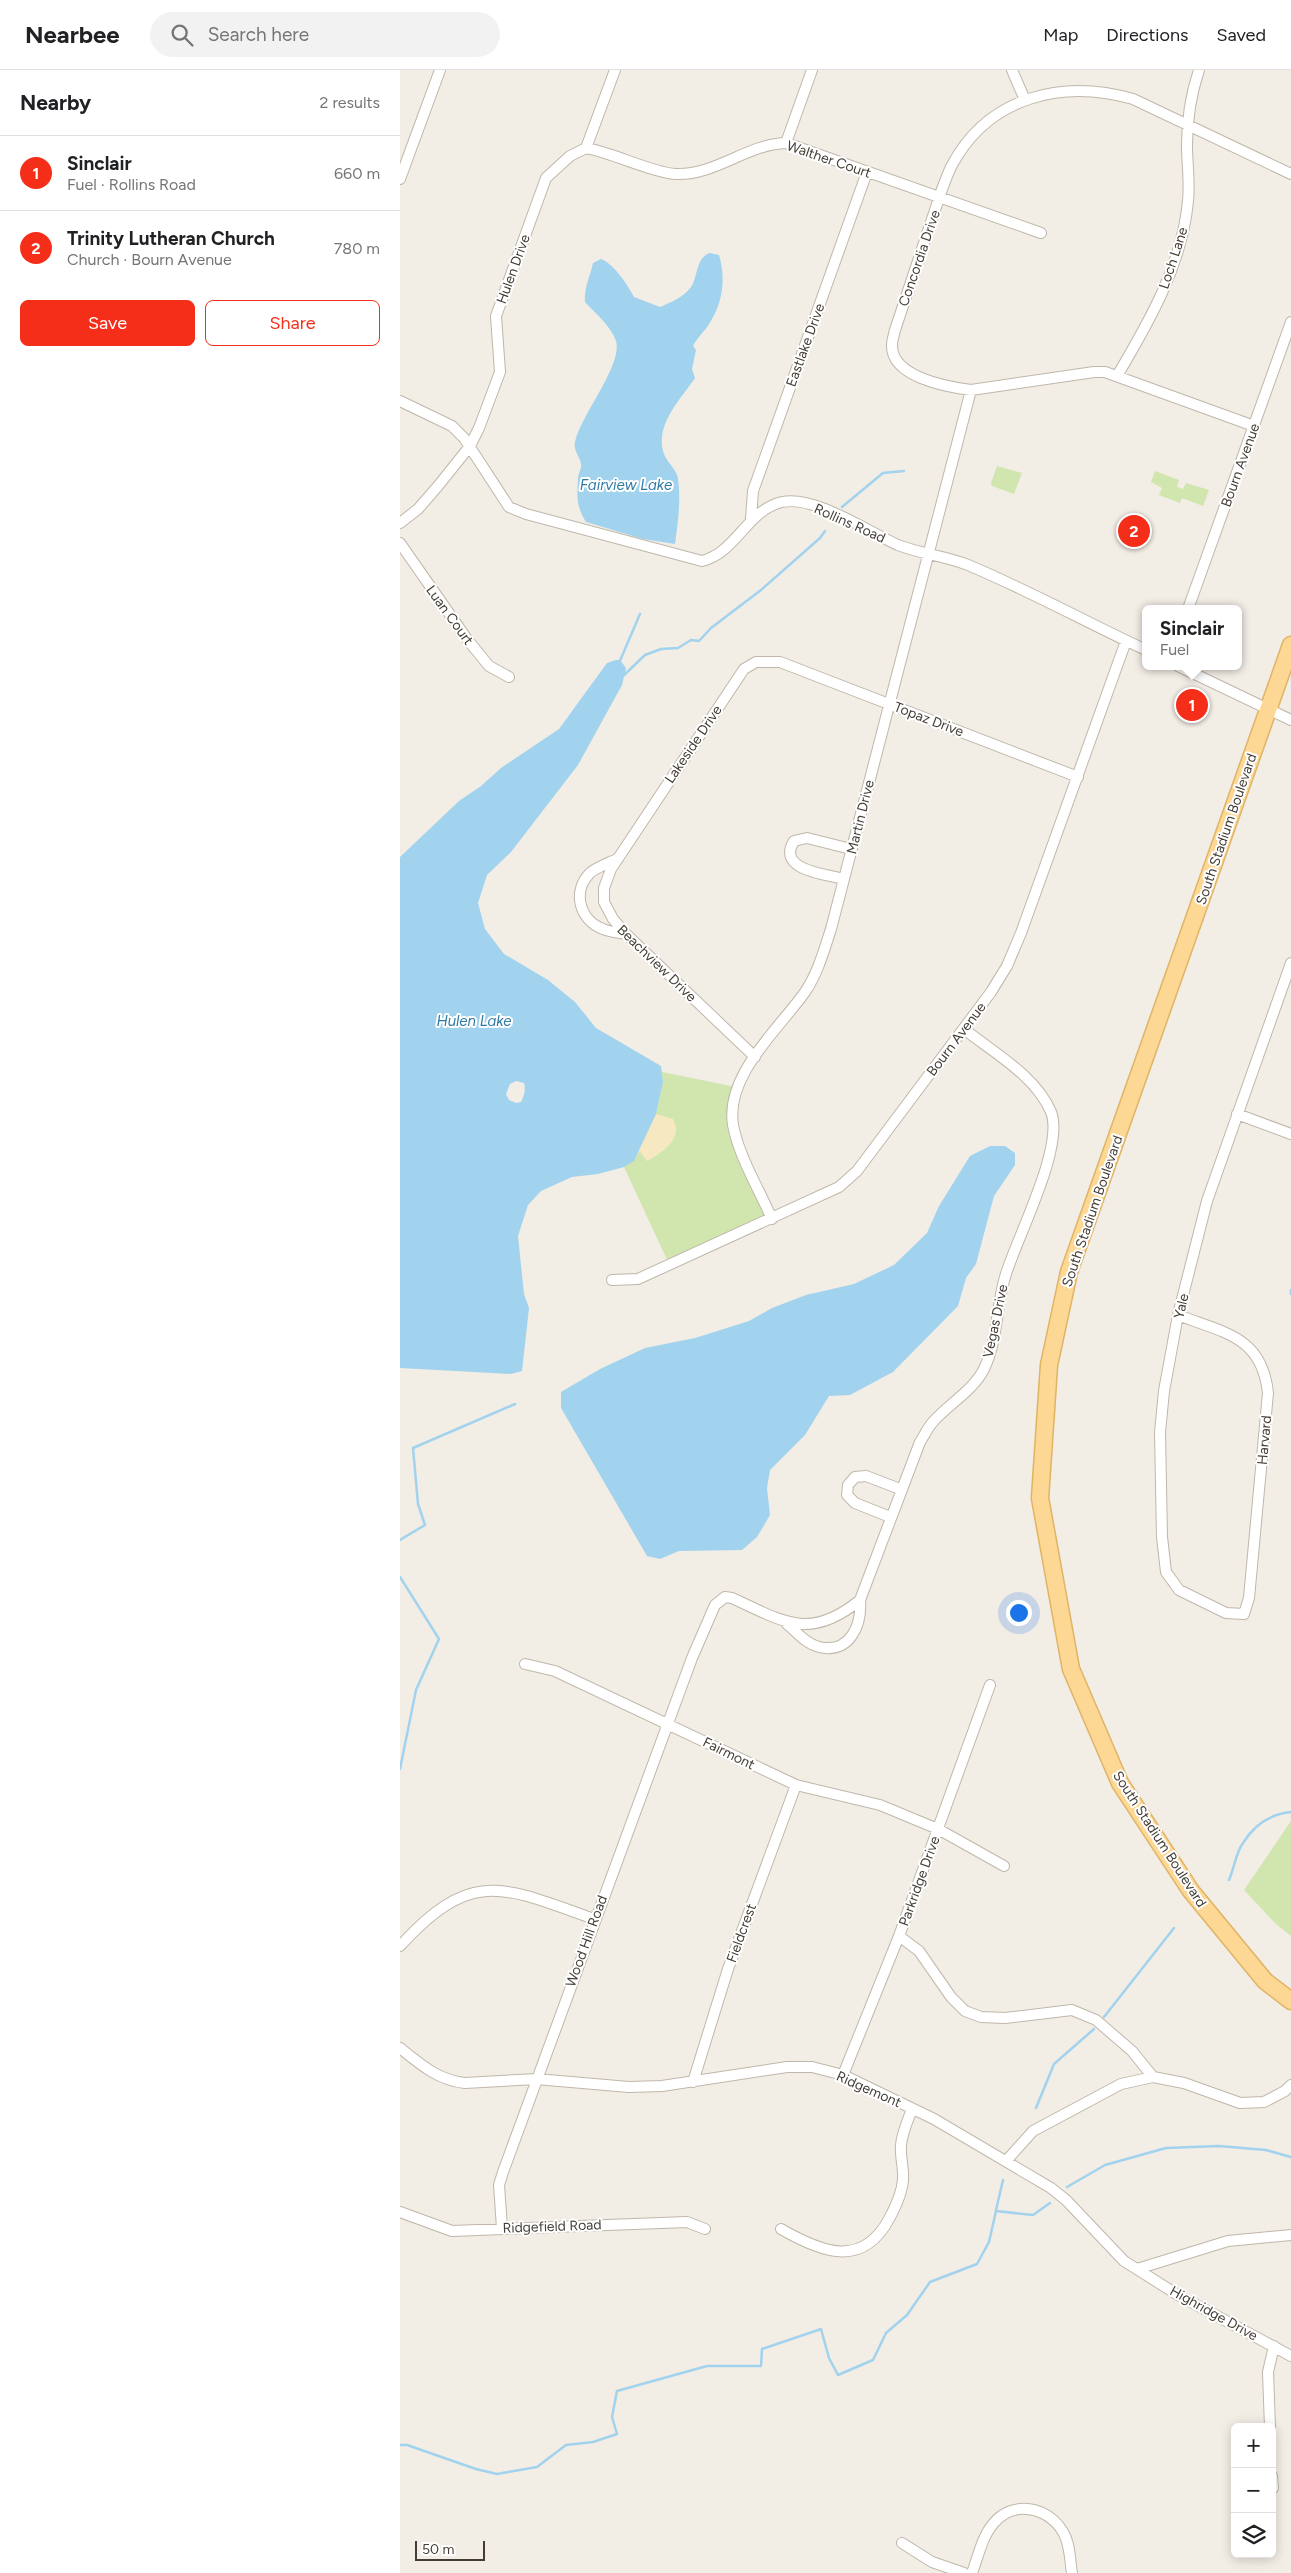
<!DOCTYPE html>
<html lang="en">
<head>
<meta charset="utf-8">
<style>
	:root { --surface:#fff; --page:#f2f2f2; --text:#202124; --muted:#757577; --line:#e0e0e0; --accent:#f52e19 }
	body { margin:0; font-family:Figtree,sans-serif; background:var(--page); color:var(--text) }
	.controls { position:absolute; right:15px; bottom:15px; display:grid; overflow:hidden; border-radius:8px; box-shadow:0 2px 12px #0003 }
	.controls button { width:45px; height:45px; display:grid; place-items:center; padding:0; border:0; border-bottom:1px solid var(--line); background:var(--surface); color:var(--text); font:25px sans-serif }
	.scale { position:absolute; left:15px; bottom:12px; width:70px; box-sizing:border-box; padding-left:5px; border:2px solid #443d35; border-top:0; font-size:14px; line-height:18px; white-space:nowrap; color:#443d35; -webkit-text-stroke:4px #fff; paint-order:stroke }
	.you { position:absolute; left:618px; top:1542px; width:18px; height:18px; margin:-12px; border:4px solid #fff; border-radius:50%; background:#1a73e8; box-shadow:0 0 0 8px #1a73e833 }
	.badge { display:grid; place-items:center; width:32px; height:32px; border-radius:50%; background:var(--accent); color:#fff; font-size:16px; font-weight:700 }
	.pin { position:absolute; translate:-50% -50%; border:2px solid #fff; box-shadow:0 1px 5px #0006 }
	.popup { position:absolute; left:742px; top:535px; width:100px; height:65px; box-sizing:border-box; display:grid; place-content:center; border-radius:8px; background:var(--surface); filter:drop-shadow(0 1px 4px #0005); font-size:16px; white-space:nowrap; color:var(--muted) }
	.popup b { font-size:19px; color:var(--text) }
	.popup::after { content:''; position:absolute; left:50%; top:100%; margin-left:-10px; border:10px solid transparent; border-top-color:var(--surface) }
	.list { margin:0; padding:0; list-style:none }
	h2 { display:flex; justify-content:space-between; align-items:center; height:65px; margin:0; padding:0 20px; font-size:21px }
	h2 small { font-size:16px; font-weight:400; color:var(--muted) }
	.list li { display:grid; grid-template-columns:32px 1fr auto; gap:15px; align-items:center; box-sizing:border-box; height:75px; padding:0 20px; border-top:1px solid var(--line) }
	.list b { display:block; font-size:19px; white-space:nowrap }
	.list p { margin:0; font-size:16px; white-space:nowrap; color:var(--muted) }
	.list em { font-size:16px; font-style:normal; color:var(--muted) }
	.actions { display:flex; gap:10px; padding:15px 20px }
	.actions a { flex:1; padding:11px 0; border:1px solid var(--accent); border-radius:8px; text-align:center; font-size:18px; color:var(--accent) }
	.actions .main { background:var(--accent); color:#fff }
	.icon { flex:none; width:28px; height:28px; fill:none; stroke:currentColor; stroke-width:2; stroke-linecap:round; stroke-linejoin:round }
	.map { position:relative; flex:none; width:891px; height:2503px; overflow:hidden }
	header { display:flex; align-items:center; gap:30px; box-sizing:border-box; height:70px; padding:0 25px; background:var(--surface); border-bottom:1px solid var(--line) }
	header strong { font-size:24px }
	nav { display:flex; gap:28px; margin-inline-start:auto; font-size:18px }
	.search { width:350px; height:45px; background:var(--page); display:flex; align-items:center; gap:12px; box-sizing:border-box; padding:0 18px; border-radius:28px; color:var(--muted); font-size:19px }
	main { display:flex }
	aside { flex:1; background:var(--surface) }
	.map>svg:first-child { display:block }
	.green { fill:#d0e6ae }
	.sand { fill:#f6e8c1 }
	.water { fill:#a2d3ee; fill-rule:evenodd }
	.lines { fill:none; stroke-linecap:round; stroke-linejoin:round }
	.stream { stroke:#a2d3ee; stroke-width:2.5 }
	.minor-casing { stroke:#c0b7ab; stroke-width:12 }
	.primary-casing { stroke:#e0b465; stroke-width:19 }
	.minor { stroke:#fff; stroke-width:10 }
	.primary { stroke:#fcd894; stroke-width:16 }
	.labels { text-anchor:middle; stroke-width:4; stroke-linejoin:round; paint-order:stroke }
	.street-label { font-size:14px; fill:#443d35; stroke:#fff }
	.water-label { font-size:15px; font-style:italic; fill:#2f7aa5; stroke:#fff }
</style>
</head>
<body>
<header>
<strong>Nearbee</strong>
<div class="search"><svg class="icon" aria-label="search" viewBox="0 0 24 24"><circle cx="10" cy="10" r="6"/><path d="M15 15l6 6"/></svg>Search here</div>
<nav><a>Map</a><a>Directions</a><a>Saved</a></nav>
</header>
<main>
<aside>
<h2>Nearby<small>2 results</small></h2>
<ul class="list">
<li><span class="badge">1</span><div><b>Sinclair</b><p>Fuel · Rollins Road</p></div><em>660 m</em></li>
<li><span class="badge">2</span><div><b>Trinity Lutheran Church</b><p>Church · Bourn Avenue</p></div><em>780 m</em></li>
</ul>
<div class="actions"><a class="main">Save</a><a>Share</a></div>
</aside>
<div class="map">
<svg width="891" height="2503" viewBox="0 0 891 2503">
	<rect width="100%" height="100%" fill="#f2ede5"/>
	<path class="green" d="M 597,396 L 622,403 L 614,424 L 592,416 L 591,413 Z
		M 755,401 L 779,410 L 777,417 L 783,419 L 786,413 L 809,420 L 803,436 L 782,428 L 780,433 L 759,425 L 762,418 L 751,412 Z
		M 262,1002 L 336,1017 L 332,1054 L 371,1149 L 269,1194 L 224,1097 C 245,1090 265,1023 262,1002 Z
		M 891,1751 L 891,1866 L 876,1854 L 844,1820 Z"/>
	<path class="sand" d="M 256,1044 L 273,1049 C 284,1068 262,1083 247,1091 L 239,1080 Z"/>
	<path class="water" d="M 310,183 L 319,185 C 326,208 323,233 309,254 C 304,262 297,268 293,276 L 296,280 L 292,299 L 295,308 C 281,329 256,353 263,381 C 265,391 276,398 278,408 C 281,430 278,452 275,474 L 243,469 L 186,452 C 176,436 177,427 178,409 C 178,404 182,398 181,394 C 180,386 173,381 175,372 C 181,344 223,295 216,271 C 211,256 195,243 185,232 C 184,217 190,207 193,193 L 201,189 C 213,193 228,215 234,227 L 260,237 C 271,232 283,228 291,217 C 298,207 296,187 310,183 Z
		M 216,590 L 220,590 L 226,598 L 222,615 L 178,695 L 111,782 L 87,805 L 78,833 L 85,859 L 104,884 L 148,910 L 175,932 L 196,958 L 261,996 L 263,1012 L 256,1044 L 234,1091 L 224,1097 L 198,1104 L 172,1107 L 141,1121 L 128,1135 L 118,1166 L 124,1224 L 129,1238 L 122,1301 L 111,1304 L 0,1298 L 0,787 L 59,731 L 81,716 L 101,698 L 159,659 L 207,593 ZM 116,1011 L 124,1013 C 126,1020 124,1026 121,1032 L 116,1033 L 109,1030 L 106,1024 L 110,1014 Z
		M 590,1076 L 605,1076 L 615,1083 L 615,1095 L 594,1126 L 576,1194 L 566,1208 L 558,1236 L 493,1302 L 450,1325 L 429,1326 L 405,1365 L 370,1400 L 367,1418 L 370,1445 L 357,1467 L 342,1480 L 279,1481 L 260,1489 L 247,1486 L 161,1338 L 161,1322 L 200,1299 L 245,1278 L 295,1268 L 349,1251 L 372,1238 L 406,1225 L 454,1214 L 494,1195 L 527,1163 L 539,1136 L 570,1086 Z"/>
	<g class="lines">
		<path class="stream" d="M 442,437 L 483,403 L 504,401
			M 219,593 L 240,544
			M 223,606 L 245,585 L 261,579 L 278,578 L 291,570 L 299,571 L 311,558 L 361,520 L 420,468 L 425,461
			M 891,1220 L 891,1224
			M 0,1470 L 25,1455 L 18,1434 L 13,1378 L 115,1334
			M 0,1507 L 39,1569 L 16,1620 L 0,1699
			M 829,1810 C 834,1799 836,1782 843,1773 C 854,1755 871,1744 891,1742
			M 704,1947 L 774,1858
			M 636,2038 L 654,1994 L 694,1959
			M 667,2117 L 705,2095 L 766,2078 L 819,2076 L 866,2080 L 891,2087
			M 596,2140 L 603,2110
			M 0,2375 L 7,2375 L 76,2399 L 97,2404 L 137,2397 L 166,2375 L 193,2372 L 217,2364 L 212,2347 L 217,2321 L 307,2296 L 361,2296 L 362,2279 L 421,2259 L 429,2288 L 438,2305 L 473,2290 L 486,2263 L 507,2245 L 530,2212 L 577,2194 L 589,2172 L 596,2141 L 633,2145 L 650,2133"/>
		<g class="minor-casing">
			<path id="minor" d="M 612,0 L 625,30
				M 386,73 L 412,0
				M 186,78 C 214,83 250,102 275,104 C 315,106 347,74 386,73 L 641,163
				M 0,109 L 40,0
				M 717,306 C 749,252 782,195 788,131 C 790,113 787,93 787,75 C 787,49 791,24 799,0
				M 0,331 L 52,356 L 64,368 L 109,437 L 126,444 L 302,491 C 336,483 347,440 382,432 C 415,425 468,462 498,475 C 521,484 546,486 568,495 C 628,520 686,552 746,580
				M 854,356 L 705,302 L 694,302 L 571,320 C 547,317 491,307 492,275 C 492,270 494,265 495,260 C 507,225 518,190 530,155 C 537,135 543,113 552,95 C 589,26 663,9 733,29 L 891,104
				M 351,449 L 353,421 L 467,102
				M 0,453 L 18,439 L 38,416 L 70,376 L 79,358 L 100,302 L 96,246 L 146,108 L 170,86 L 186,78 L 215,0
				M 0,473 L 67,569 L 89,596 L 109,607
				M 788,539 L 891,252
				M 778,596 L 891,650
				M 217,789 C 209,793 197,797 190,803 C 172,821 179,850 203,859 C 210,862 219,863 226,864
				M 444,809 C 425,804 376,800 394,771 L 407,768 L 451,779
				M 355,987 L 226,864 L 213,849 L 204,832 L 204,818 L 211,799 L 344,599 L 356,592 L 380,592 L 678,707
				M 837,1044 L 891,1064
				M 372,1149 C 359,1119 339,1087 333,1055 C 325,1005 379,959 405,922 C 418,903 424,880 431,859 L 571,320
				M 212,1210 L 238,1209 L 439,1117 L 457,1101 L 591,922 L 607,896 L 621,863 L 726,571
				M 778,1245 C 824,1263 862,1266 868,1323 L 849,1528 L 844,1544 L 826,1543 L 779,1520 L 766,1502 L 762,1467 L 760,1362 L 764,1321 L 778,1245 L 807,1131 L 891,893
				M 490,1447 L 455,1433 L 447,1425 L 448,1415 L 455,1407 L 466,1406 L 500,1419
				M 387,1554 C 397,1562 406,1574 419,1577 C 450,1584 462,1555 460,1530
				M 125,1594 L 155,1601 L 396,1715 L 480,1735 L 538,1759 L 604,1796
				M 499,1866 L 519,1881 L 551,1927 L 565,1941 L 581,1947 L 605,1948 L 672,1940 L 696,1950 L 732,1981 L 753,2007
				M 0,1876 C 72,1797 104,1817 194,1849
				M 0,1978 C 21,1995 38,2010 65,2013 L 136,2009 L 229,2017 L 262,2016 L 387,1997 L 412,1997 L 443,2005 L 534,2049 L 651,2118 L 666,2130 L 724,2191 L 778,2225 L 891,2286
				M 443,2005 L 499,1866 L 590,1615
				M 293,2012 L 328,1899 L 396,1715
				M 606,2091 L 633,2061 L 721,2014 L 753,2007 L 784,2013 L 840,2033 L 864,2032 L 885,2021 L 891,2015
				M 0,2142 L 52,2161 L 287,2152 L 305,2159
				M 102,2158 L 99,2115 L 103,2102 L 292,1588 L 315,1535 L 325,1527 L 332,1528 C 384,1552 410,1571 460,1530 L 520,1372 C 524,1366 527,1359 532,1353 C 547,1335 573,1321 584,1299 C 598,1270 596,1237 605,1207 C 616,1169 665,1077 651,1042 C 636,1006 594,983 564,959
				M 381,2159 C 421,2182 462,2199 489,2149 C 495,2138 502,2123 503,2110 C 504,2099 500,2087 501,2075 C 502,2063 508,2050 512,2039
				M 737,2199 L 828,2171 L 891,2165
				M 870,2357 L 868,2302 L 874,2276
				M 872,2406 L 873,2418
				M 502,2473 L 532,2492 L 564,2503
				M 572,2503 C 578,2487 582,2467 593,2454 C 612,2430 648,2436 663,2462 C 670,2473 670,2491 672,2503"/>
		</g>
		<g class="primary-casing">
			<path id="primary" d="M 891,575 L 669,1202 L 649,1295 L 640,1428 L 671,1599 L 720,1713 L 791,1821 L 865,1911 L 891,1931"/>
		</g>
		<use href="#minor" class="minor"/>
		<use href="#primary" class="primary"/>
	</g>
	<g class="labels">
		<g class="street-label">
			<text transform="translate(429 89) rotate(19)" y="5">Walther Court</text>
			<text transform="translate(519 188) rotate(-71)" y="5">Concordia Drive</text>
			<text transform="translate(773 188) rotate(-72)" y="5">Loch Lane</text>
			<text transform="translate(113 199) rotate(-70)" y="5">Hulen Drive</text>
			<text transform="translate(405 275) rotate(-70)" y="5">Eastlake Drive</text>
			<text transform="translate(840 395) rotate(-70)" y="5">Bourn Avenue</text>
			<text transform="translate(450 453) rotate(24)" y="5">Rollins Road</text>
			<text transform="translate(50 545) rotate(54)" y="5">Luan Court</text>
			<text transform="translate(529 649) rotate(21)" y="5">Topaz Drive</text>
			<text transform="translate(293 674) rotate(-56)" y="5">Lakeside Drive</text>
			<text transform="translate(460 747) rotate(-76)" y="5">Martin Drive</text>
			<text transform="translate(826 759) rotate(-71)" y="5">South Stadium Boulevard</text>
			<text transform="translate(257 893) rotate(44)" y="5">Beachview Drive</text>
			<text transform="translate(556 969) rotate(-53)" y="5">Bourn Avenue</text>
			<text transform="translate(692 1141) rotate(-71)" y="5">South Stadium Boulevard</text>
			<text transform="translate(781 1236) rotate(-77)" y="5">Yale</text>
			<text transform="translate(595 1251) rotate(-78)" y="5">Vegas Drive</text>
			<text transform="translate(864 1370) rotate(-85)" y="5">Harvard</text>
			<text transform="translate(329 1683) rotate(26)" y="5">Fairmont</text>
			<text transform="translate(760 1769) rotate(57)" y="5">South Stadium Boulevard</text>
			<text transform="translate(519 1811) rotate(-70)" y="5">Parkridge Drive</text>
			<text transform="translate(341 1863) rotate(-70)" y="5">Fieldcrest</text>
			<text transform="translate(186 1871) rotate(-70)" y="5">Wood Hill Road</text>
			<text transform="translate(469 2019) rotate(24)" y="5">Ridgemont</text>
			<text transform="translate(152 2156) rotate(-2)" y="5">Ridgefield Road</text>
			<text transform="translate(814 2243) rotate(29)" y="5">Highridge Drive</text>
		</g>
		<g class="water-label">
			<text x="226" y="420">Fairview Lake</text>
			<text x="74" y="956">Hulen Lake</text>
		</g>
	</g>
</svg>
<div class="controls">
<button>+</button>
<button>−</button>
<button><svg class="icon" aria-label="layers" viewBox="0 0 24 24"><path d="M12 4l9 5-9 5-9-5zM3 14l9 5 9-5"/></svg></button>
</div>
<div class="scale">50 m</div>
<div class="you"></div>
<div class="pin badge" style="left:792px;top:635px">1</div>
<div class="popup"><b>Sinclair</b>Fuel</div>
<div class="pin badge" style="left:734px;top:461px">2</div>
</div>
</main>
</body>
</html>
